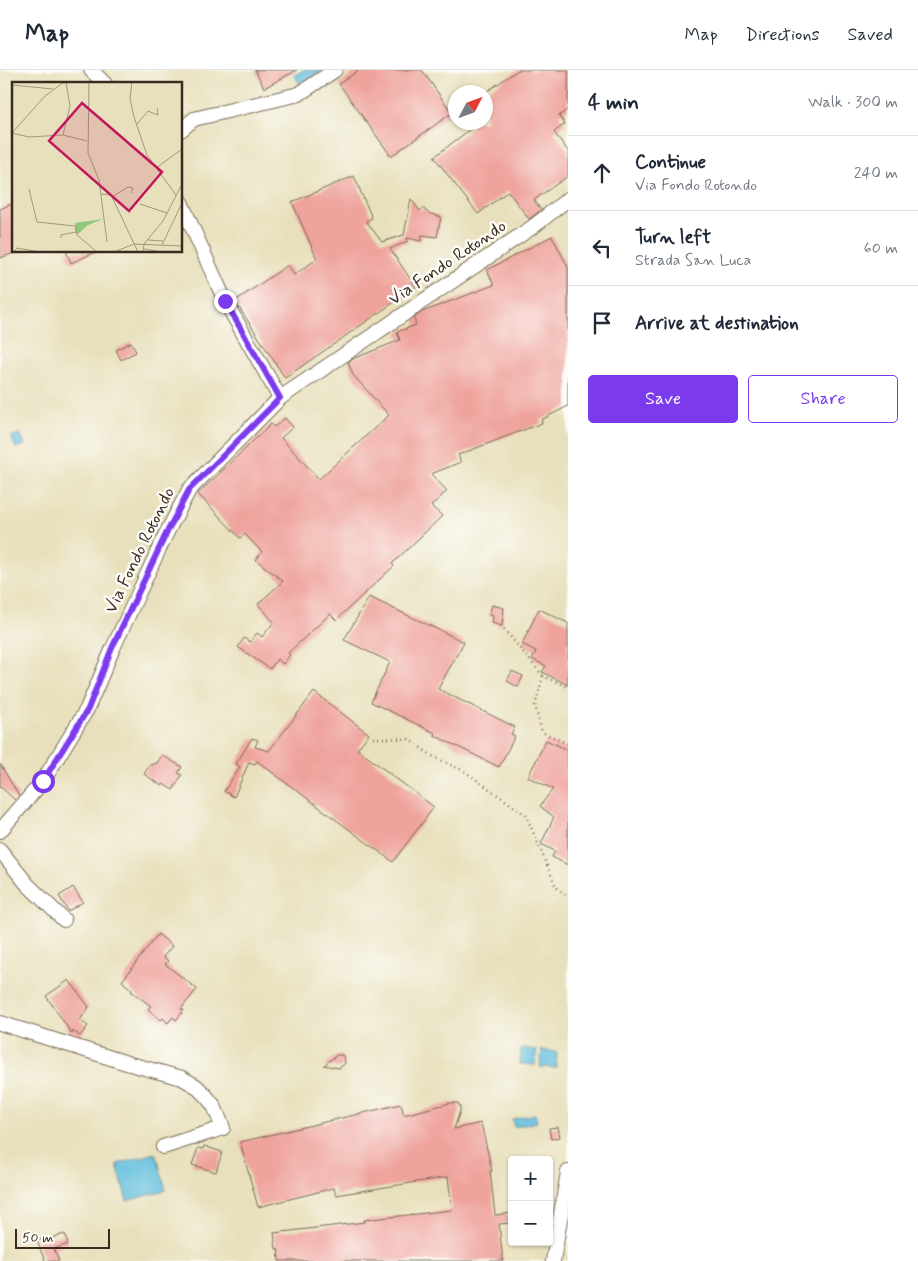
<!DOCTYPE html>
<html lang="en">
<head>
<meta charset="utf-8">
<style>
	:root { --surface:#fff; --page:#f2f2f3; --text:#1f2937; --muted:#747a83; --line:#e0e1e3; --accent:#7c3aed }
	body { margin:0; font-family:Mynerve,sans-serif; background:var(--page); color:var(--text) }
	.controls { position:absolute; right:15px; bottom:15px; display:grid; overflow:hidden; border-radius:5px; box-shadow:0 1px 4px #0004 }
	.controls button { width:45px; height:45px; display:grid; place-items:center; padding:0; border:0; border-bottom:1px solid var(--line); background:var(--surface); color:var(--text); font:25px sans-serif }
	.compass { position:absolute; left:448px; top:15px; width:45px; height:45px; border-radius:50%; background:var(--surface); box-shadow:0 1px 4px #0004; rotate:49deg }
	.scale { position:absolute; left:15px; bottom:12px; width:95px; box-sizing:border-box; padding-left:5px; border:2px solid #3b2a1e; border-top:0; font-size:14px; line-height:18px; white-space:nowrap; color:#3b2a1e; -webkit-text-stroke:4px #fdfcf7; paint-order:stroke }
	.stop { position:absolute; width:15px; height:15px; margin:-11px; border:4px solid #7c3aed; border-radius:50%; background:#fff }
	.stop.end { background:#7c3aed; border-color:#fff; box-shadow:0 1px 5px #0008 }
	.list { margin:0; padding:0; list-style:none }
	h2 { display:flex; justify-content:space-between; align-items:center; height:65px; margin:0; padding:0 20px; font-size:21px }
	h2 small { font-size:16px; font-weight:400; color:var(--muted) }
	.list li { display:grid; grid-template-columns:32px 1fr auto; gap:15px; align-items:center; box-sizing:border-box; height:75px; padding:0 20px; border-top:1px solid var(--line) }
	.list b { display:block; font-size:19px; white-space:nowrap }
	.list p { margin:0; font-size:16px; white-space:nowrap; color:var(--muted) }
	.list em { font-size:16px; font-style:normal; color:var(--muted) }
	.actions { display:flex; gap:10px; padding:15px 20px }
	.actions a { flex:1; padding:11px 0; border:1px solid var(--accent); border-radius:5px; text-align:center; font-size:18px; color:var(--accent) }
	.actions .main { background:var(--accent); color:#fff }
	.icon { flex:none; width:28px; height:28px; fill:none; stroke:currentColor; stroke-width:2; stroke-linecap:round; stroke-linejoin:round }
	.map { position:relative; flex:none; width:568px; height:1191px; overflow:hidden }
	header { display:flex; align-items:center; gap:30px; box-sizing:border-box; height:70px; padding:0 25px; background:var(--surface); border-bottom:1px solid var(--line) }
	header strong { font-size:24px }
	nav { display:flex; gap:28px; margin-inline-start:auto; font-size:18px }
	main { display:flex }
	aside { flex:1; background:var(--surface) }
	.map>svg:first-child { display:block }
	.water { fill:#60bede; stroke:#4e747e }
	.building { fill:#efa39d }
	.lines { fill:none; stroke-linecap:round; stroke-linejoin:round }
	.minor-casing { stroke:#786a55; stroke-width:16 }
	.path { stroke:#786a55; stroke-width:2.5; stroke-dasharray:1 4; stroke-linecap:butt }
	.minor { stroke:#fff; stroke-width:14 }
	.route { stroke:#7c3aed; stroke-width:6 }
	.labels { text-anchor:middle; stroke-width:5; stroke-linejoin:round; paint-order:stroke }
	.street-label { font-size:18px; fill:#3b2a1e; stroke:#fdfcf7 }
	.inset-road { fill:none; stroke:#a3977d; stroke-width:1 }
	.view { fill:#c2185b; fill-opacity:0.15; stroke:#c2185b; stroke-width:2.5 }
	.inset-edge { fill:none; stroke:#3b2a1e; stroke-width:2.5 }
</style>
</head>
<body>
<header>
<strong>Map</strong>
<nav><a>Map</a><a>Directions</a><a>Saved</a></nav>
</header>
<main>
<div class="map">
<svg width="568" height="1191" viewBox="0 0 568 1191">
	<rect width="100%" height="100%" fill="#fdfcf7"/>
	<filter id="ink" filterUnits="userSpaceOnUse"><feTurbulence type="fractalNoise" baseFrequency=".02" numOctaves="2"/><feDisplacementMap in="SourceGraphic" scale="10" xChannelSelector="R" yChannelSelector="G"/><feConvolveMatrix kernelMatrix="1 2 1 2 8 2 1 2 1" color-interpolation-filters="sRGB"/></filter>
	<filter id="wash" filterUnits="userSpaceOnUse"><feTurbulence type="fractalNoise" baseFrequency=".0096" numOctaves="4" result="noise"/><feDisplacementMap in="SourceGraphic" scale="20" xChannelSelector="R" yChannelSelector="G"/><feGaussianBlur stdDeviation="1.12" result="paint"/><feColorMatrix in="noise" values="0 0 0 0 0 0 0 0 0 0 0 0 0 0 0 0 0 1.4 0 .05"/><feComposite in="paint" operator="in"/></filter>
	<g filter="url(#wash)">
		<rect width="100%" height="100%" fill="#e8e0bc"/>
		<path class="water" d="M 303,0 L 323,0 L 300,15 L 295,5 Z
			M 20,363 L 25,375 L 16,378 L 11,367 Z
			M 521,978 L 537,980 L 535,995 L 520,994 Z
			M 542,980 L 557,982 L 556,998 L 540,997 Z
			M 535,1044 L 537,1052 L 514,1057 L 512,1049 Z
			M 156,1083 L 166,1120 L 127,1131 L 117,1094 Z"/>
		<g id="blocks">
			<path class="building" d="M 255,0 L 297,0 L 264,18 Z
				M 359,0 L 422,0 L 452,43 L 391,86 L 339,14 Z
				M 518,0 L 568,0 L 568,39 L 559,46 L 565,54 L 554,62 L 568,81 L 568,106 L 534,130 L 541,140 L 529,149 L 508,121 L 478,144 L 434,87 L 473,57 L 470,52 L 486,52 L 486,22 Z
				M 354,106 L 372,148 L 366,151 L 382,172 L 404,165 L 411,129 L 420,141 L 423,138 L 428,143 L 441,147 L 437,167 L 422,165 L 421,171 L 407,168 L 408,171 L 390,179 L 416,217 L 285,308 L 235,231 L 288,195 L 294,205 L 317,189 L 292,132 Z
				M 14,133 L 14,183 L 0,188 L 0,139 Z
				M 552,166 L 568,197 L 568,336 L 541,350 L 542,353 L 458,385 L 461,392 L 431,404 L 447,421 L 431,436 L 442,446 L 392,494 L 394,496 L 336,550 L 330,544 L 288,583 L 290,585 L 283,594 L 277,589 L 270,599 L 238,577 L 244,568 L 250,572 L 257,563 L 262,567 L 274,552 L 258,534 L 283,511 L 256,490 L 262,482 L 245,464 L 240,468 L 198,424 L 271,354 L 274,357 L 285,348 L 293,357 L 281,368 L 319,409 L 389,345 L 353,305 L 348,292 L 355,288 L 400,270 L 397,262 L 416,255 L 414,248 L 422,242 L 494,215 L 487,200 Z
				M 66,181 L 98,181 L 71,193 Z
				M 131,272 L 136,282 L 121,290 L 116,280 Z
				M 369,527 L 464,572 L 438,619 L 515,657 L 511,664 L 515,666 L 499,697 L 434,665 L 435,663 L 371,632 L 390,592 L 344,570 Z
				M 492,535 L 504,538 L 502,556 L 492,553 L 493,546 L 489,545 Z
				M 539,539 L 568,553 L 568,615 L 542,602 L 546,596 L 532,589 L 536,581 L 522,574 Z
				M 512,601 L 523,606 L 518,617 L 507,611 Z
				M 314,622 L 369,664 L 357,679 L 434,737 L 393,792 L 257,691 L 255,694 L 249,692 L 234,727 L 224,721 L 240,697 L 236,694 L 252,668 L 258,670 L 255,677 L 269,681 Z
				M 546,670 L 568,680 L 568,795 L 552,787 L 555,781 L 541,774 L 554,747 L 540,736 L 553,719 L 528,707 Z
				M 162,685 L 182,697 L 178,703 L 182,705 L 173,720 L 163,714 L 162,716 L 144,704 L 150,695 L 157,693 Z
				M 0,694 L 19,726 L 15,730 L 0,716 Z
				M 73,817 L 83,832 L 68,841 L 59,826 Z
				M 158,864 L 172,876 L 163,887 L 168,891 L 165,894 L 197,919 L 181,939 L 184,940 L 176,950 L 173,947 L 168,953 L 163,948 L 161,950 L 148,939 L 151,936 L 131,921 L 132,920 L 122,911 Z
				M 69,910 L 89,937 L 80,950 L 88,956 L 80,966 L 73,961 L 72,964 L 46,926 Z
				M 337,985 L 342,985 L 344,988 L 345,993 L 342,996 L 339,998 L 324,995 Z
				M 450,1033 L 458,1033 L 460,1037 L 460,1041 L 454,1059 L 481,1053 L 492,1101 L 490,1101 L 495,1145 L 512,1143 L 512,1153 L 499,1154 L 503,1191 L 279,1191 L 278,1178 L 276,1179 L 274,1163 L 365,1152 L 364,1150 L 452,1140 L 448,1107 L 336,1125 L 334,1118 L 258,1137 L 240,1072 L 401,1034 L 404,1045 Z
				M 558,1057 L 560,1067 L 551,1069 L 549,1058 Z
				M 204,1076 L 222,1082 L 216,1102 L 192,1095 L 198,1078 L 203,1079 Z
				M 65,1164 L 68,1174 L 54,1179 L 59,1191 L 45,1191 L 37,1171 L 47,1167 L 47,1169 Z"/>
		</g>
	</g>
	<g filter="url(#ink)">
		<use href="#blocks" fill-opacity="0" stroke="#786a55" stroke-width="1"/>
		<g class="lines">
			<g class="minor-casing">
				<path id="minor" d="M 91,0 L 105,14
					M 181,60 L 194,49 L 299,24 L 335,0
					M 181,132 L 225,231 L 280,328
					M 0,761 L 43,711 L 87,639 L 113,578 L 166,464 L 189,420 L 280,328 L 534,156 L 568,129
					M 0,780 L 27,814 L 64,850
					M 0,953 L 130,994 L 182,1008 L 196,1016 L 206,1026 L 214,1036 L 223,1058 L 163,1077
					M 553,1191 L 568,1102"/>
			</g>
			<path class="path" d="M 504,559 L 543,606 L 568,617
				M 543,606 L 535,636 L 542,662 L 568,674
				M 373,668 L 408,669 L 434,687 L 464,701 L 526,745 L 556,817 L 568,827"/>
			<use href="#minor" class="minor"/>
		</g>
	</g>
	<g class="lines" filter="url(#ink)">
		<path class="route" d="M 43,711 L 88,639 L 112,578 L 166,464 L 189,420 L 280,328 L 225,231"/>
	</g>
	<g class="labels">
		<g class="street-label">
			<text transform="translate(447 192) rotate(-34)" y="6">Via Fondo Rotondo</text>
			<text transform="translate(139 480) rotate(-64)" y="6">Via Fondo Rotondo</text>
		</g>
	</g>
	<g transform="translate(12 12)">
		<rect width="170" height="170" fill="#e8e0bc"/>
		<path d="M 91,137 L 76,143 L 66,152 L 64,150 L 63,141 Z" fill="#90c779"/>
		<path class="inset-road" d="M 77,0 L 76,71 L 87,98 L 95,160M 120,0 L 118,16 L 122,35 L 135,73 L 164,113M 0,3 L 41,7M 125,42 L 136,29 L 146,33 L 145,26M 0,51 L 17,55 L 51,53 L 75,59M 0,51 L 32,15 L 52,0M 51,53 L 58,24 L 54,0M 144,86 L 170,67M 17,107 L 25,140 L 63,144 L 65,153 L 85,170M 89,112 L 99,113 L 126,170M 100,115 L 116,105 L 121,106 L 119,111M 128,122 L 155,131M 49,156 L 49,153 L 64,150M 136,158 L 151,159M 150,163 L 170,121M 132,167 L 150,170M 2,170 L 5,166 L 28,170M 102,170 L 122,162 L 170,164M 131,170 L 132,162 L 151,139 L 170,102"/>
		<path class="view" d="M 70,21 L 150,90 L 117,129 L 37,59 Z"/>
		<rect width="170" height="170" class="inset-edge"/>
	</g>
</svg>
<div class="controls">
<button>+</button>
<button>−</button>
</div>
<svg class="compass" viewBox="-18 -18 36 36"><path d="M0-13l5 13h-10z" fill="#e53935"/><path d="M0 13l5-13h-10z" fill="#747a83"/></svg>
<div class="scale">50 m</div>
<div class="stop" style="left:43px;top:711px"></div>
<div class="stop end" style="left:225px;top:231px"></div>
</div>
<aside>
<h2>4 min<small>Walk · 300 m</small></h2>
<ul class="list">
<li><svg class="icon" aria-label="ahead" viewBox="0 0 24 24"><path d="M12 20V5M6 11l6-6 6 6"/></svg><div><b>Continue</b><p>Via Fondo Rotondo</p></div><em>240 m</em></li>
<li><svg class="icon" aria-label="left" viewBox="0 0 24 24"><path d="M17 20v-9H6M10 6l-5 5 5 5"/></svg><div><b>Turn left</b><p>Strada San Luca</p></div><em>60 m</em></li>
<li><svg class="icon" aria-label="arrive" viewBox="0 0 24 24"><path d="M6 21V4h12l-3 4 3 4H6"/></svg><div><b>Arrive at destination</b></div></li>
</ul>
<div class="actions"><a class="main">Save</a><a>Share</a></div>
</aside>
</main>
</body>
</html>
